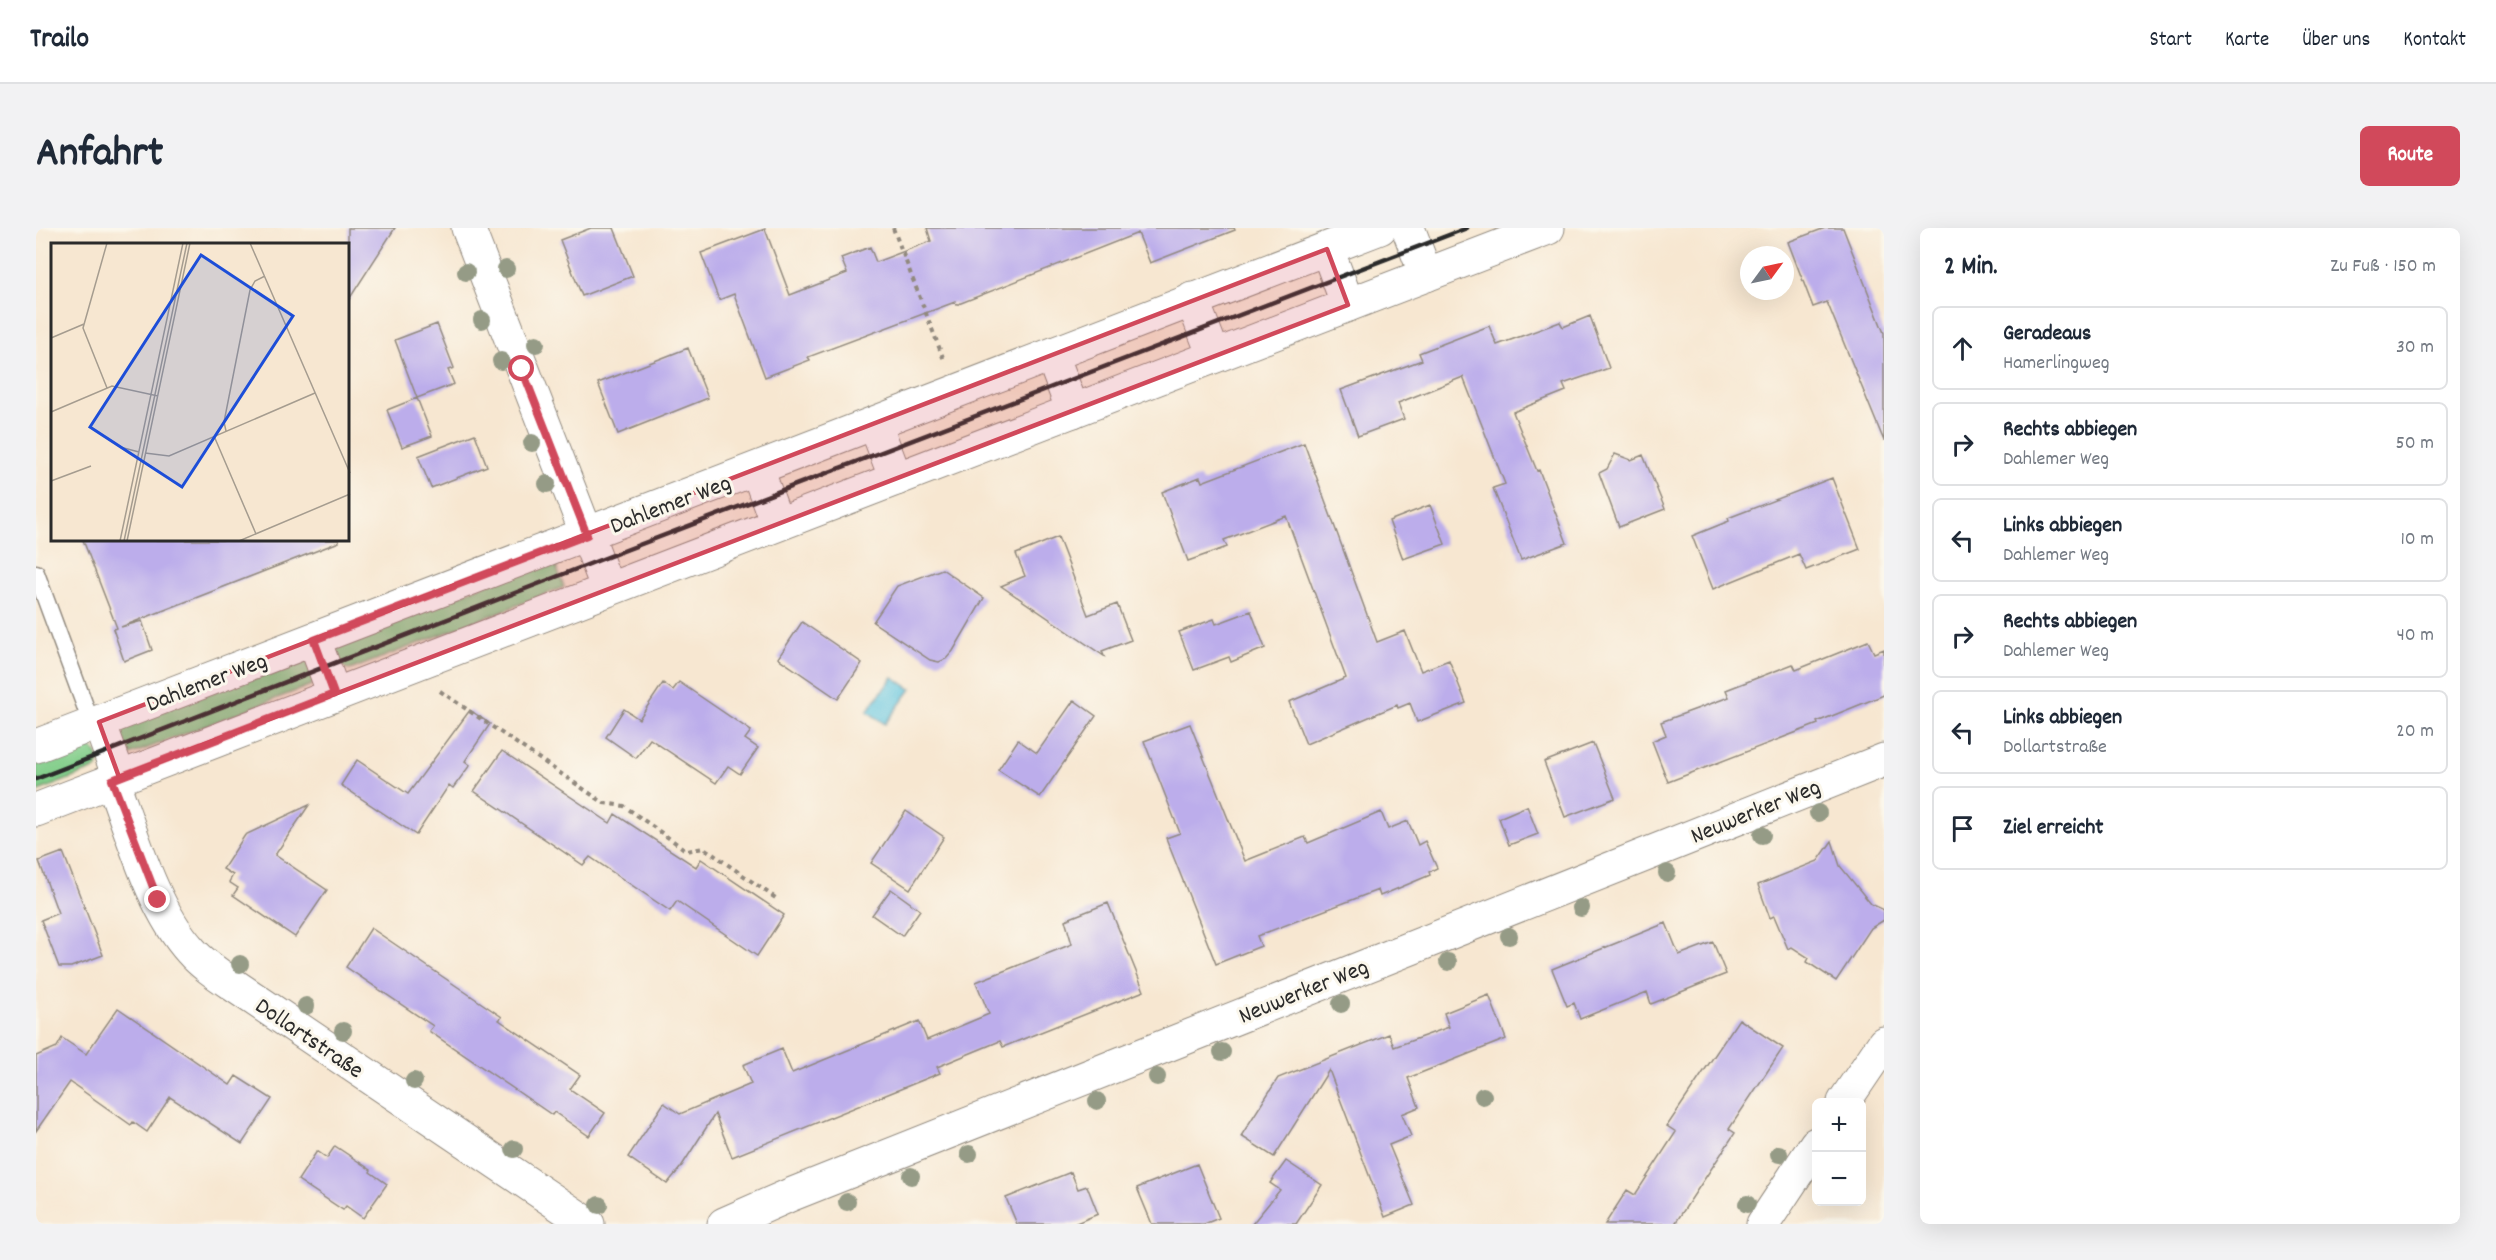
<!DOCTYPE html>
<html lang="de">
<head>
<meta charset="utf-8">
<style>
	:root { --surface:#fff; --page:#f2f2f3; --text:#1f2937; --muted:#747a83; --line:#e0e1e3; --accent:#d1495b }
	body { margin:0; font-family:Dekko,sans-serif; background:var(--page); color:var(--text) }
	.controls { position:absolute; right:18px; bottom:18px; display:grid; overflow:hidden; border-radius:9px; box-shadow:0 6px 24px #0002 }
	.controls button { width:54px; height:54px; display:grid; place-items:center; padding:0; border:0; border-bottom:2px solid var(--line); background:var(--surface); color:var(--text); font:30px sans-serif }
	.compass { position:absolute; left:1704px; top:18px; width:54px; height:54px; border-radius:50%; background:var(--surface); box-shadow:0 6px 24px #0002; rotate:57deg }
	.stop { position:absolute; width:18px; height:18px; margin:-14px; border:4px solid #d1495b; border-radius:50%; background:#fff }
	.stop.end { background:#d1495b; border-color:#fff; box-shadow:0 2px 6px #0008 }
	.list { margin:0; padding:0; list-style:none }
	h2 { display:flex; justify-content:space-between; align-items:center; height:78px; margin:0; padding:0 24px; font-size:26px }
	h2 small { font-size:20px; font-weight:400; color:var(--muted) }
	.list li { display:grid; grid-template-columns:39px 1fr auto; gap:18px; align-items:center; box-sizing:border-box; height:84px; margin:0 12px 12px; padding:0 12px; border:2px solid var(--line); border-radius:9px }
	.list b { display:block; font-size:22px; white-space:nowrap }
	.list p { margin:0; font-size:20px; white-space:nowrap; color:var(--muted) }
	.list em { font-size:20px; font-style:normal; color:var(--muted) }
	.icon { flex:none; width:33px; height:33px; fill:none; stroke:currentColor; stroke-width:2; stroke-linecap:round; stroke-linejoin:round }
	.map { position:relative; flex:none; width:1848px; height:996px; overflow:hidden; border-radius:9px }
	header { display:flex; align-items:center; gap:36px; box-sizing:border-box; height:84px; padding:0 30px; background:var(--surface); border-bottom:2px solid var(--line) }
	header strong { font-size:28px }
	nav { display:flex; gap:33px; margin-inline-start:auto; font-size:21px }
	.intro { display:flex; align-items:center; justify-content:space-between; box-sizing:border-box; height:144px; padding:0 36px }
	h1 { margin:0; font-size:42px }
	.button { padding:15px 27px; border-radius:9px; background:var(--accent); color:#fff; font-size:21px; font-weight:700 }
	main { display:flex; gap:36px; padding:0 36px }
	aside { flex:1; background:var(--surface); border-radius:9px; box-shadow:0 6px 24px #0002 }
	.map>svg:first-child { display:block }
	.green { fill:#82cd8a; stroke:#567c5a; stroke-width:1.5 }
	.water { fill:#61c5df; stroke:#467885; stroke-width:1.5 }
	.building { fill:#bcadeb }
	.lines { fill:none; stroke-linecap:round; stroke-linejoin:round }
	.lane-casing { stroke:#91897e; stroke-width:19 }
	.street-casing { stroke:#91897e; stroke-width:35 }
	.secondary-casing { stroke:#91897e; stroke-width:35 }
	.path { stroke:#91897e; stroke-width:4; stroke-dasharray:4.5 4.5; stroke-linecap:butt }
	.lane { stroke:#fff; stroke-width:16 }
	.street { stroke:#fff; stroke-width:33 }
	.secondary { stroke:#fff; stroke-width:33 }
	.rail { stroke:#2b2b2b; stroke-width:4.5 }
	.tree { fill:#959b86 }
	.route { stroke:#d1495b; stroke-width:8 }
	.marked { fill:#d1495b; fill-opacity:0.2; stroke:#d1495b; stroke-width:4.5; stroke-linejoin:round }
	.labels { text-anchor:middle; stroke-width:6; stroke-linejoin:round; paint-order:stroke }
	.street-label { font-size:24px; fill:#2b2b2b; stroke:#fbf7ec }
	.inset-road { fill:none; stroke:#a59c8f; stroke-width:1.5 }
	.view { fill:#1d4ed8; fill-opacity:0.15; stroke:#1d4ed8; stroke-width:3 }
	.inset-edge { fill:none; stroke:#2b2b2b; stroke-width:3 }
</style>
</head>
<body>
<header>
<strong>Trailo</strong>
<nav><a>Start</a><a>Karte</a><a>Über uns</a><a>Kontakt</a></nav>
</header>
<div class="intro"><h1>Anfahrt</h1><a class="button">Route</a></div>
<main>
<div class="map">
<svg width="1848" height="996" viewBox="0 0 1848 996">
	<rect width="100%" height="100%" fill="#fbf7ec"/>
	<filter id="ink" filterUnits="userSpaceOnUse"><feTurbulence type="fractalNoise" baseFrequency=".0167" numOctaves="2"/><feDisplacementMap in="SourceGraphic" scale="12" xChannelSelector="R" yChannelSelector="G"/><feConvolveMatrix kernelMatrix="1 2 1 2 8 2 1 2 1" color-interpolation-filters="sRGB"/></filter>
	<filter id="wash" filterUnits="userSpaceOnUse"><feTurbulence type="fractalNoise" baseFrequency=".008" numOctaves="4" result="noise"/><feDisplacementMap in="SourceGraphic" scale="24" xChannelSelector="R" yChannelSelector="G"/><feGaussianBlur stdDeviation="1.35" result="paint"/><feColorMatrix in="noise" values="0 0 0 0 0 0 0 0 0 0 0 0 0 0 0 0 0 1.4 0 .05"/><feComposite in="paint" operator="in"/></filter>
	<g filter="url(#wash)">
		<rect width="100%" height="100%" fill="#f7e7d1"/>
		<path class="green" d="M 524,326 L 528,335 L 520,338 L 528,359 L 314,442 L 305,438 L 299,425 L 301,417 Z
			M 266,432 L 271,432 L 278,456 L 91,528 L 80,499 Z
			M 52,516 C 60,523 65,529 61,540 L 0,564 L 0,537 Z"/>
		<path class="water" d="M 857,449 L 875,461 L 849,496 L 831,483 Z"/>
		<g id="blocks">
			<path class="building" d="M 312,0 L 359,0 L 312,73 Z
				M 555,0 L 578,0 L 597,48 L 546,68 L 524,12 Z
				M 891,0 L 1198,0 L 1199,2 L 1114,35 L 1102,5 L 920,77 L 919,74 L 772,129 L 774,132 L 729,149 L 698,66 L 683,72 L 665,25 L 729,1 L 754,67 L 811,45 L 805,30 L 834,19 L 840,34 L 895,13 Z
				M 1789,0 L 1807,0 L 1848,105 L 1848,213 L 1791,74 L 1777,79 L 1752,14 Z
				M 1554,88 L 1573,140 L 1527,156 L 1530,163 L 1477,184 L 1501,243 L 1503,242 L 1531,315 L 1485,332 L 1457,260 L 1469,256 L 1427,149 L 1362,175 L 1368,191 L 1322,208 L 1305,162 L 1386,132 L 1383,125 L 1453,98 L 1461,117 L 1524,94 L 1527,99 Z
				M 401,96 L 418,140 L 412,142 L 418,156 L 381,170 L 359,112 Z
				M 652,120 L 672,170 L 582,206 L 562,155 Z
				M 381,170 L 396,208 L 366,219 L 351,182 Z
				M 439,206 L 451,238 L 395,260 L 382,228 Z
				M 1268,215 L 1341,414 L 1369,403 L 1385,443 L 1413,432 L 1430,475 L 1381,494 L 1374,475 L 1362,480 L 1361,477 L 1270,516 L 1253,474 L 1310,450 L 1250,288 L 1188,312 L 1191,319 L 1152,333 L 1126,264 L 1164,249 L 1166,254 Z
				M 1579,226 L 1595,232 L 1607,227 L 1629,281 L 1583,299 L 1563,245 L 1571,241 Z
				M 1796,250 L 1824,321 L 1770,342 L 1763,326 L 1677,361 L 1656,308 L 1693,293 L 1692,290 Z
				M 1394,277 L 1409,316 L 1367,331 L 1353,293 Z
				M 1022,309 L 1052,387 L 1081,376 L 1095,412 L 1066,423 L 1068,428 L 965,358 L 989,348 L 980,326 Z
				M 47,312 L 302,312 L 303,314 L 85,399 L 106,393 L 116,422 L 88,433 L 77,401 L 81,400 Z
				M 906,341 L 948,370 L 917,423 L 910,431 L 903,434 L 894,432 L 837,394 L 861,358 Z
				M 1215,383 L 1229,420 L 1195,434 L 1193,429 L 1158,442 L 1143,404 L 1178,391 L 1180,396 Z
				M 766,394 L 826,435 L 802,471 L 742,430 Z
				M 1832,413 L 1838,425 L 1848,421 L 1848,467 L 1781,494 L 1782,496 L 1632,554 L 1616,513 L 1630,507 L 1625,494 L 1693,469 L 1690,462 L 1757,436 L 1760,442 Z
				M 643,454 L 715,503 L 709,511 L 722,520 L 704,546 L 692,538 L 680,555 L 614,511 L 600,530 L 570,509 L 588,481 L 603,491 L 627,455 L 637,462 Z
				M 1038,472 L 1060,488 L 1004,569 L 962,542 L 982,512 L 1001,525 Z
				M 434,482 L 454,496 L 429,533 L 434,537 L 417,560 L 413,557 L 380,607 L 305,557 L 321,532 L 372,566 Z
				M 1154,496 L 1209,633 L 1269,609 L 1272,615 L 1345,584 L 1352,601 L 1372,593 L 1382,617 L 1389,613 L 1401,640 L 1393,644 L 1394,647 L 1344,668 L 1342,662 L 1221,708 L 1225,718 L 1180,736 L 1130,610 L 1144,605 L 1108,513 Z
				M 1557,515 L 1579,570 L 1529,589 L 1508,534 Z
				M 466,523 L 574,595 L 579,586 L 660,639 L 665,631 L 748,687 L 721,728 L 641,673 L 634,683 L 554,629 L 547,637 L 438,563 Z
				M 273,577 L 239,627 L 291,662 L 259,709 L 197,667 L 202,660 L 193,654 L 197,647 L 187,641 L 209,607 Z
				M 1491,578 L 1502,606 L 1473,617 L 1463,590 Z
				M 870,583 L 908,609 L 874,661 L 835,635 Z
				M 1796,613 L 1804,638 L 1835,676 L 1848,682 L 1848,692 L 1835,700 L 1800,753 L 1771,734 L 1773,730 L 1756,719 L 1752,721 L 1738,688 L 1734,690 L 1722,657 L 1782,633 Z
				M 27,624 L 67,727 L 35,739 L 23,739 L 5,692 L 22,685 L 3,633 Z
				M 855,661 L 884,682 L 866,708 L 836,687 Z
				M 1072,675 L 1108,763 L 967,819 L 964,813 L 901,839 L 904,845 L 696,929 L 679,886 L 645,939 L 631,956 L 592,929 L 628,875 L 644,886 L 715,856 L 707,837 L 746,821 L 756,845 L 883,793 L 891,812 L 953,786 L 940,754 L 1036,716 L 1029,692 Z
				M 1630,695 L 1643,727 L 1677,714 L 1690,746 L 1615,776 L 1611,764 L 1544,791 L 1538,775 L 1531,778 L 1516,741 Z
				M 335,700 L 466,789 L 463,792 L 544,847 L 534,861 L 569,885 L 553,908 L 518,884 L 516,887 L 393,803 L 397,798 L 310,739 Z
				M 1453,767 L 1470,811 L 1372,850 L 1383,879 L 1366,886 L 1375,908 L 1353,917 L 1378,977 L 1349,989 L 1293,842 L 1238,929 L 1205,908 L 1242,850 L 1353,806 L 1358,819 L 1413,799 L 1408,785 Z
				M 82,780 L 194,857 L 200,848 L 236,871 L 206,916 L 134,869 L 111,904 L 97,894 L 95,897 L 34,854 L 0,903 L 0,828 L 21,819 L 26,810 L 50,826 Z
				M 1703,791 L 1747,820 L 1693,901 L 1699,905 L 1640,994 L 1644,996 L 1569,996 L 1591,962 L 1599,967 L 1640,904 L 1631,898 Z
				M 299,918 L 335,942 L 334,944 L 351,956 L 327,990 L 310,978 L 307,982 L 262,952 L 281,923 L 291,930 Z
				M 1250,933 L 1286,957 L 1260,996 L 1216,996 L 1244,962 L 1234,955 Z
				M 1161,936 L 1183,990 L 1168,996 L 1116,996 L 1101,960 Z
				M 1035,944 L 1042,961 L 1051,958 L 1062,986 L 1038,996 L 981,996 L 970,970 Z"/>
		</g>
	</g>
	<g filter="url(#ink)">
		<use href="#blocks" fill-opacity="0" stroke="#91897e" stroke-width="1.5"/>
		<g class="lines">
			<g class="lane-casing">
				<path id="lane" d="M 0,345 L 56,497"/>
			</g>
			<g class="street-casing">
				<path id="street" d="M 432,0 L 572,361
					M 1372,0 L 1390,47
					M 1291,21 L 1312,77
					M 1156,71 L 1178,128
					M 1016,127 L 1037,183
					M 839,196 L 860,251
					M 721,241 L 741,296
					M 278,412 L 298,466
					M 63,494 L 83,549
					M 0,518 L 1344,0
					M 76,552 C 96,605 117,682 155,723 C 168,738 186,749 202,760 L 552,996
					M 688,996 L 754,967 L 1848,532"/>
			</g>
			<g class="secondary-casing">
				<path id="secondary" d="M 0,582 L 1512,0
					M 1808,874 L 1848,815
					M 1727,996 L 1780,916"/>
			</g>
			<path class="path" d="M 857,0 L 908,132
				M 404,463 L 568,575 L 588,578 L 651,623 L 668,620 L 741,671"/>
			<use href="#lane" class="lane"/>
			<use href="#street" class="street"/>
			<use href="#secondary" class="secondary"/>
			<path class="rail" d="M 0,551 L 561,333 L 1431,0"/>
		</g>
		<g class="tree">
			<circle cx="470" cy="41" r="9"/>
			<circle cx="430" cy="44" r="9"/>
			<circle cx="446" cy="92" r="9"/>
			<circle cx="500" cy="116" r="9"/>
			<circle cx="465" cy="133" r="9"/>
			<circle cx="496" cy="215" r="9"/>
			<circle cx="511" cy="256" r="9"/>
			<circle cx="1782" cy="585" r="9"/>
			<circle cx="1726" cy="607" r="9"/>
			<circle cx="1631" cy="645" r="9"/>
			<circle cx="1545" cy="680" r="9"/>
			<circle cx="1473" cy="708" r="9"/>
			<circle cx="1412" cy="734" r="9"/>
			<circle cx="204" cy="736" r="9"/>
			<circle cx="1305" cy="776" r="9"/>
			<circle cx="270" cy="778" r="9"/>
			<circle cx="307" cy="803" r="9"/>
			<circle cx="1186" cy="824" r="9"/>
			<circle cx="1121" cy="849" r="9"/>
			<circle cx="378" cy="853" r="9"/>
			<circle cx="1447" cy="868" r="9"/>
			<circle cx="1061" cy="873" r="9"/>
			<circle cx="478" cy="921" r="9"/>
			<circle cx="933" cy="926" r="9"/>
			<circle cx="1743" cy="926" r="9"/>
			<circle cx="875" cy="948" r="9"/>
			<circle cx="811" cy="974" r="9"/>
			<circle cx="1711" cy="976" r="9"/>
			<circle cx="563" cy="977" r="9"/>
		</g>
	</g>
	<g class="lines" filter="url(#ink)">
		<path class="route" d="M 122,672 L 76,552 L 298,466 L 278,412 L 551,307 L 486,141"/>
	</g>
	<path class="marked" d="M 1291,21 L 1312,77 L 83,549 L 63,494 Z"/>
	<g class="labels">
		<g class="street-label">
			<text transform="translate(634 275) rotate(-21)" y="8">Dahlemer Weg</text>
			<text transform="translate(170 453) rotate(-21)" y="8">Dahlemer Weg</text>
			<text transform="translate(1719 582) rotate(-22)" y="8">Neuwerker Weg</text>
			<text transform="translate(1267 762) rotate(-22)" y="8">Neuwerker Weg</text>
			<text transform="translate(274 809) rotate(34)" y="8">Dollartstraße</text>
		</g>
	</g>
	<g transform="translate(15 15)">
		<rect width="298" height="298" fill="#f7e7d1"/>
		<path class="inset-road" d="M 56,0 L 32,85 L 56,145M 199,0 L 299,230M 0,95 L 33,81M 0,169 L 61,143 L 107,153M 175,188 L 173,179 L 199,47 L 204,38 L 214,33M 163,193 L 205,291M 69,204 L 88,209M 94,210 L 118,213 L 264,150M 0,238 L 40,223M 69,298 L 132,0M 73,298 L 136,0M 76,298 L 139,0M 188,298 L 299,251"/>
		<path class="view" d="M 150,12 L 242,73 L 131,244 L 39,184 Z"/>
		<rect width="298" height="298" class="inset-edge"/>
	</g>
</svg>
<div class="controls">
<button>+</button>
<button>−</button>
</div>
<svg class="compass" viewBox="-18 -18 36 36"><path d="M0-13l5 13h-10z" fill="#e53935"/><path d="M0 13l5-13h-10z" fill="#747a83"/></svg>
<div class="stop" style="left:486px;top:141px"></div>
<div class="stop end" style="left:122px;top:672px"></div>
</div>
<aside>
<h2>2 Min.<small>Zu Fuß · 150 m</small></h2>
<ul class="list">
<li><svg class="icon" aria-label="ahead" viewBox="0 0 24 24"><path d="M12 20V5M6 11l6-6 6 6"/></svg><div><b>Geradeaus</b><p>Hamerlingweg</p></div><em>30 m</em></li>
<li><svg class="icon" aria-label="right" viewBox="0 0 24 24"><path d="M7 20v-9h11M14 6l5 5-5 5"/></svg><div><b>Rechts abbiegen</b><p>Dahlemer Weg</p></div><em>50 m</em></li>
<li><svg class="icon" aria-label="left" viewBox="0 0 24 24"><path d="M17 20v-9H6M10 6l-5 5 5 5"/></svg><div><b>Links abbiegen</b><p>Dahlemer Weg</p></div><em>10 m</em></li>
<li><svg class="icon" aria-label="right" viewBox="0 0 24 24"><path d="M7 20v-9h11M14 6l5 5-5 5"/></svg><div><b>Rechts abbiegen</b><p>Dahlemer Weg</p></div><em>40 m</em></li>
<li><svg class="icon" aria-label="left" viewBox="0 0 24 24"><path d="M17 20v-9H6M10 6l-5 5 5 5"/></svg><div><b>Links abbiegen</b><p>Dollartstraße</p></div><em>20 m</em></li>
<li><svg class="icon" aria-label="arrive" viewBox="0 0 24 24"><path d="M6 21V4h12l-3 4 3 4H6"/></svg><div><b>Ziel erreicht</b></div></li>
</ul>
</aside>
</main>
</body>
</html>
